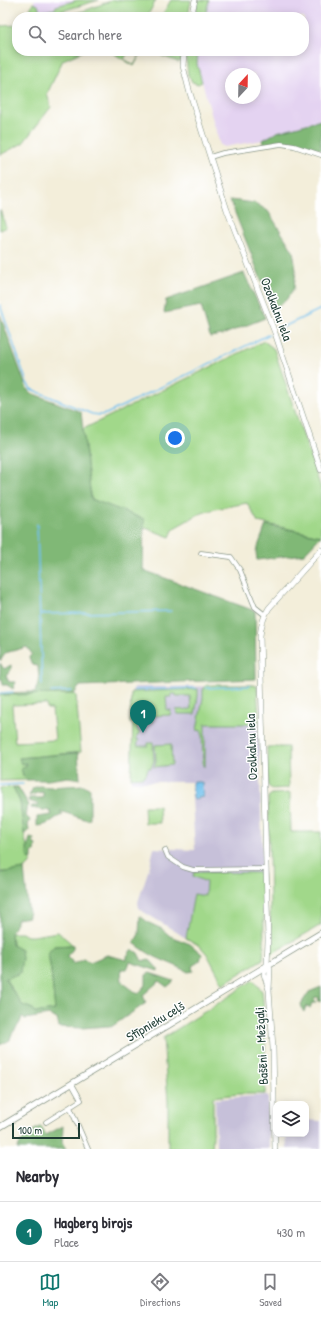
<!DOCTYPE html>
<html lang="en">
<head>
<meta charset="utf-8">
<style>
	:root { --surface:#fff; --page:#f2f2f3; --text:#2b2b33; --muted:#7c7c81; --line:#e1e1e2; --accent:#0f766e }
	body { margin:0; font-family:"Patrick Hand",sans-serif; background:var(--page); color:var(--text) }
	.controls { position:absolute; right:12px; bottom:12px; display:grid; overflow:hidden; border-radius:8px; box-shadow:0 2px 10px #0003 }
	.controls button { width:36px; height:36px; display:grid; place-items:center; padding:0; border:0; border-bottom:1px solid var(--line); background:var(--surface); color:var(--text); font:20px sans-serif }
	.compass { position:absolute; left:225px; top:68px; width:36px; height:36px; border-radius:50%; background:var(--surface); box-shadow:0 2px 10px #0003; rotate:22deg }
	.scale { position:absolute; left:12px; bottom:10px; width:68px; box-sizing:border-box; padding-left:4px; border:2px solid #1f3d34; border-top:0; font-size:11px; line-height:14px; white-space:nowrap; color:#1f3d34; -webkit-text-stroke:3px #fff; paint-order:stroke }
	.you { position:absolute; left:175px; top:438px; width:14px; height:14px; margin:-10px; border:3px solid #fff; border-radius:50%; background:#1a73e8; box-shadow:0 0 0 6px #1a73e833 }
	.badge { display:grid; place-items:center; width:26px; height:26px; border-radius:50%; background:var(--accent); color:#fff; font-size:13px; font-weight:700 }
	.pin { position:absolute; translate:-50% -33px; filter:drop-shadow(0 1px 2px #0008) }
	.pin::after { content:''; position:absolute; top:21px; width:14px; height:12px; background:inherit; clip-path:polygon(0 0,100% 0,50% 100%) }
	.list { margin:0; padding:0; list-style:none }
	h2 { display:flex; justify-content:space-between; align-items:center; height:52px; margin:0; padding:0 16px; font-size:17px }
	h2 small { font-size:13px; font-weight:400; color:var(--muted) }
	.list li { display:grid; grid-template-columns:26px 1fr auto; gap:12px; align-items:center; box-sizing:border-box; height:60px; padding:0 16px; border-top:1px solid var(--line) }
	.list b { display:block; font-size:15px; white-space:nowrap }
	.list p { margin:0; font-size:13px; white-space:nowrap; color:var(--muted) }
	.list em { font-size:13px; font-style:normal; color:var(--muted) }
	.icon { flex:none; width:22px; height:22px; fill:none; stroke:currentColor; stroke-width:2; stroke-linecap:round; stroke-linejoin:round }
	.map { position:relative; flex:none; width:321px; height:1149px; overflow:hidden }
	.search { position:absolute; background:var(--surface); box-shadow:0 2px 10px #0003; left:12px; right:12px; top:12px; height:44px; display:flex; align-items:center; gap:10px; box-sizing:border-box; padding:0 14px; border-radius:16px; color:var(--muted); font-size:15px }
	.sheet { height:112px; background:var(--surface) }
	nav { display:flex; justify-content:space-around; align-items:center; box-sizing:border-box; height:56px; border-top:1px solid var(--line); background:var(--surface); font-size:11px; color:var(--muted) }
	nav a { display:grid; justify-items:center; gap:2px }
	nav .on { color:var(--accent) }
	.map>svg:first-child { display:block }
	.built { fill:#e4d3f1; fill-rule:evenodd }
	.industrial { fill:#c6c0d9 }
	.green { fill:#a1d88a; stroke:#608a5f; fill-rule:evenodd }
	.forest { fill:#80b876; stroke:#507a55 }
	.water { fill:#72c1ed; stroke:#487f90 }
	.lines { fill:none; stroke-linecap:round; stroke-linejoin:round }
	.stream { stroke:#72c1ed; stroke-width:1.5 }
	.minor-casing { stroke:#899687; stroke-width:5.5 }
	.tertiary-casing { stroke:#899687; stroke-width:6 }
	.secondary-casing { stroke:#899687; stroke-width:7 }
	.minor { stroke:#fff; stroke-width:4 }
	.tertiary { stroke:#fff; stroke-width:5 }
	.secondary { stroke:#fff; stroke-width:5.5 }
	.labels { text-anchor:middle; stroke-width:3; stroke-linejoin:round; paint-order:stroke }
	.street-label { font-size:13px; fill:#1f3d34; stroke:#fff }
</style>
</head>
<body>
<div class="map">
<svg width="321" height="1149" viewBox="0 0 321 1149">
	<rect width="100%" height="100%" fill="#fff"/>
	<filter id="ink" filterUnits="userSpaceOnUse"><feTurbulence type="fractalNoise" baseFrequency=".025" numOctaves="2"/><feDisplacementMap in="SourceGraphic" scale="8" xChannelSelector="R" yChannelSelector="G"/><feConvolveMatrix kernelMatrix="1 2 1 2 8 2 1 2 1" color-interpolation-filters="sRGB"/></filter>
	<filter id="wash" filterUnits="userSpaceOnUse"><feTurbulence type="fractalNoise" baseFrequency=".012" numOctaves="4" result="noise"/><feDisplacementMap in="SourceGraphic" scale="16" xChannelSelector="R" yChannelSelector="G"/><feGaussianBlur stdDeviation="0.9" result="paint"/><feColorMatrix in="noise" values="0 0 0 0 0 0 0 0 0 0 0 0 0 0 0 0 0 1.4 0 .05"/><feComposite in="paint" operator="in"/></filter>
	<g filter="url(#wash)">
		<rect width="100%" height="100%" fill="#f3eeda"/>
		<path class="built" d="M 35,0 L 78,0 L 56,6 L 56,9 L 40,12 L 38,6 L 33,3 Z
			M 209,0 L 321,0 L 321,120 L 277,132 L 263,140 L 224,147 L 220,145 L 197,64 L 198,51 L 304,51 L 304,17 L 205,17 ZM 231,74 L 255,74 L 255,98 L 231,98 Z"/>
		<path class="industrial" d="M 257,686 L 263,873 L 194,872 L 193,876 L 206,882 L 205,896 L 194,894 L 186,938 L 139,909 L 138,902 L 150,865 L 154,848 L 195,850 L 191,782 L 131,782 L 133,723 L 130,723 L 132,690 L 135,687 Z
			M 268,1095 L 269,1149 L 216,1149 L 215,1099 Z
			M 306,1120 L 321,1121 L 321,1149 L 287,1149 L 286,1134 L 306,1134 Z"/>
		<path class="green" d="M 78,0 L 99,0 L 62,11 L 42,15 L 41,14 L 31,15 L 28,14 L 33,3 L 38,5 L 40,12 L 55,9 L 56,6 Z
			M 113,0 L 156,0 L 147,17 L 61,17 L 84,11 Z
			M 171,0 L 191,0 L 188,17 L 161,17 Z
			M 198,0 L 209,0 L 205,17 L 194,17 Z
			M 17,25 L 17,51 L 83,51 L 63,60 L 47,94 L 51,107 L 23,143 L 0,155 L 0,26 Z
			M 110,51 L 129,51 L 124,59 L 134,65 L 142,51 L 134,66 Z
			M 150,51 L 181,51 L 181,61 L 178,62 Z
			M 190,52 L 198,52 L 197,64 L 202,82 L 198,84 L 192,82 L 188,75 L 186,56 L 187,53 Z
			M 0,210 L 6,227 L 0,230 Z
			M 264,341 L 274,349 L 321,488 L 321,536 L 258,522 L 247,503 L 215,509 L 199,514 L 174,528 L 170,537 L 143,527 L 143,519 L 91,499 L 83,429 Z
			M 207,685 L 252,685 L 257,686 L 259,720 L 257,724 L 205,724 L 205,766 L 203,766 L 202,731 L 197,730 L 203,698 L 203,688 Z
			M 198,689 L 198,696 L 195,714 L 178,714 L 176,710 L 191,709 L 190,696 L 176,696 L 176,694 L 171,694 L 171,697 L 166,697 L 167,710 L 171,710 L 170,715 L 153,716 L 152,722 L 148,722 L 147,720 L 138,720 L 138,726 L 137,727 L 137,731 L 139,731 L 139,735 L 137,735 L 137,740 L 139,740 L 137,746 L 148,746 L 148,743 L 153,743 L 154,761 L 151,768 L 148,768 L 146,775 L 142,777 L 131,778 L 133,723 L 130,723 L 131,692 Z
			M 74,694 L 76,695 L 81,752 L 19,758 L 25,763 L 26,767 L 22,768 L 23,776 L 27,780 L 0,781 L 0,695 ZM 46,704 L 47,709 L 52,709 L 55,740 L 15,742 L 12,705 Z
			M 171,744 L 172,765 L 154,767 L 156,761 L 155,745 Z
			M 267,747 L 288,747 L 289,788 L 272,789 L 268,786 Z
			M 13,787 L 20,802 L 25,839 L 28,850 L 28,858 L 32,858 C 29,873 12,871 0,872 L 0,788 Z
			M 290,793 L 291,832 L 321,832 L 321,925 L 271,954 L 268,797 L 272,794 Z
			M 144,806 L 159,806 L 160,823 L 145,823 Z
			M 194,872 L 263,873 L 264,943 L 263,959 L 223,984 L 207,954 L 200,946 L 186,938 L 194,894 L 205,896 L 206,882 L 193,876 Z
			M 58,932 L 73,945 L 54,946 L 48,953 L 51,971 L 55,1010 L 35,1013 L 33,1009 L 22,1005 L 5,978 L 20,973 L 12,945 L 11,933 L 22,933 L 27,936 L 33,936 Z
			M 253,980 L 262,991 L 265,1020 L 265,1094 L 239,1094 L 213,1097 L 213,1136 L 212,1149 L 168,1149 L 168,1101 L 163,1038 L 228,997 Z"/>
		<path class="forest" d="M 321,120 L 321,150 L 302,144 L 281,141 L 265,145 L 263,140 L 277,132 Z
			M 230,200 L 255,203 L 268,211 L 293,251 L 296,270 L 294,288 L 286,300 L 273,310 Z
			M 244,273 L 265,318 L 222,335 L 210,337 L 201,306 L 164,313 L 166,300 Z
			M 0,315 L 27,389 L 31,393 L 81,412 L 91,499 L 144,519 L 143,570 L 255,611 L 256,679 L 80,686 L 74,694 L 0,695 L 0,693 L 35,692 L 39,680 L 38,666 L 32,665 L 29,657 L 32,654 L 27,647 L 5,653 L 3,657 L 0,661 Z
			M 266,525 L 321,536 L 304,554 L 257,560 L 256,552 Z
			M 0,663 L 4,669 L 11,665 L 11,670 L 6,676 L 9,682 L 16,682 L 13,689 L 7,685 L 3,685 L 2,679 L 0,679 Z
			M 78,753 L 80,779 L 68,777 L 48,780 L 27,780 L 23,776 L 21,768 L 26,767 L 26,763 L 21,764 L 19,758 Z
			M 84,785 L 90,789 L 90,819 L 87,820 L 60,811 L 63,815 C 51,818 53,825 37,826 L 37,817 L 52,815 L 50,811 L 31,808 L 32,806 L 37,806 L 38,804 L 29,801 L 29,798 L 43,798 L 43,792 L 37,793 L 29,796 L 33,788 L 39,786 L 50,787 Z
			M 13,787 L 18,787 L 29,805 L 26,810 L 25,815 L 30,820 L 28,825 L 29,831 L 24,834 L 20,802 Z
			M 30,838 L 34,839 L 33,843 L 36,845 L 35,852 L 32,853 L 32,858 L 28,859 L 27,848 Z
			M 24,869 L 29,917 L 18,919 L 11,933 L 12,945 L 21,950 L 22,958 L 20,973 L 5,979 L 22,1005 L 33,1009 L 35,1013 L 55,1010 L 51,971 L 48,953 L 54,946 L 73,945 L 73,949 L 67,956 L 74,964 L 84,959 L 90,962 L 107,955 L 127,960 L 127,956 L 132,949 L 138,953 L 142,961 L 149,959 L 158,969 L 158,971 L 130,962 L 127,969 L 121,969 L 122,982 L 138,994 L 146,985 L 146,975 L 150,973 L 174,981 L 167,987 L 159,981 L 143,995 L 146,1003 L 111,1027 L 107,1026 L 82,1028 L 59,1027 L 57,1019 L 49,1015 L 25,1019 L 22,1016 C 21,1026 11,1031 10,1040 L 0,1045 L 0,873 Z
			M 140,916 L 149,923 L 162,929 L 170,936 L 190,944 L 202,954 L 200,961 L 192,966 L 193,971 L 188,972 C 180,967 171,964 162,960 C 152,956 143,950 134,943 L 139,934 Z
			M 321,987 L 321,999 L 320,1002 L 318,1001 L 319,998 L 316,997 L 314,999 L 316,1001 L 315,1003 L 312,1003 L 310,1008 L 306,1006 L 304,1012 L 303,1011 L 301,1004 L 309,992 Z
			M 41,1126 L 46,1135 L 63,1126 L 62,1142 L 66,1149 L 17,1149 L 26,1135 Z"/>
		<path class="water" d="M 193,782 L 201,782 L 202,783 L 203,797 L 194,799 L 193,798 L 192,784 Z"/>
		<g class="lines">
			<path class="stream" d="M 0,305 L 27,383 L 31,389 L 92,414 L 100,415 L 106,414 L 270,334
				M 281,328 L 321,309
				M 37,524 L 42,685
				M 40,614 L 171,611
				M 206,688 L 250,686
				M 134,690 L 196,688
				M 51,692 L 72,691
				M 0,693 L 13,692
				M 0,785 L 23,784"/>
		</g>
	</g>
	<g filter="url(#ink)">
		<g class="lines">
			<g class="minor-casing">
				<path id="minor" d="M 210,157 L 223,153 L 281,144 L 294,146 L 321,155
					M 201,553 L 231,557 L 240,570 L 255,607 L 265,615
					M 165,850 L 168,857 L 183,867 L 193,870 L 266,869
					M 70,1107 L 81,1100 L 72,1084
					M 46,1122 L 70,1107 L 88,1149"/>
			</g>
			<g class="tertiary-casing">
				<path id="tertiary" d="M 191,17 L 195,0
					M 184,51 L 183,66 L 189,90 L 210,157 L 227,210 L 275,333 L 321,470
					M 267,965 L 270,968 L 269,990 L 273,1048 L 275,1149
					M 269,990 L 264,974 L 267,965 L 268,940 L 260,636 C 261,626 263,617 269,608 L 321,550"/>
			</g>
			<g class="secondary-casing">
				<path id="secondary" d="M 0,1127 L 321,933"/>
			</g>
			<use href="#minor" class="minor"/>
			<use href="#tertiary" class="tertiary"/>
			<use href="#secondary" class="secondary"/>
		</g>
	</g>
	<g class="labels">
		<g class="street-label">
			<text transform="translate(277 309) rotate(69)" y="5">Ozolkalnu iela</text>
			<text transform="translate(251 747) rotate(-92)" y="5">Ozolkalnu iela</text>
			<text transform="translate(155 1021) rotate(-31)" y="5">Stīpnieku ceļš</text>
			<text transform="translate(261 1046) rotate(-93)" y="5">Bašēni – Mežgaļi</text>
		</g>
	</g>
</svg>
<div class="controls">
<button><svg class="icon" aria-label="layers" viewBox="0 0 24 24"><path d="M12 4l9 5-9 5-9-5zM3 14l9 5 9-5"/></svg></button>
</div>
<svg class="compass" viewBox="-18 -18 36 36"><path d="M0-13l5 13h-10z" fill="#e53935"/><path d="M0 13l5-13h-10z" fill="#7c7c81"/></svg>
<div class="scale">100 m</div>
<div class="you"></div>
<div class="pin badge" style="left:143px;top:733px">1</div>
<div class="search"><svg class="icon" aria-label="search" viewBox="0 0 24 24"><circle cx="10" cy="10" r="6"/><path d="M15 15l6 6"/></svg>Search here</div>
</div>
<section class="sheet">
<h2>Nearby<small></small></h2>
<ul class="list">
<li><span class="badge">1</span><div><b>Hagberg birojs</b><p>Place</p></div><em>430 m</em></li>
</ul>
</section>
<nav>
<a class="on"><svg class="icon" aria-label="map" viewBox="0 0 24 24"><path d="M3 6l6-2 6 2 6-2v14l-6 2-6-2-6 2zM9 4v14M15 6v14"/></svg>Map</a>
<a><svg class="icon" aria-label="directions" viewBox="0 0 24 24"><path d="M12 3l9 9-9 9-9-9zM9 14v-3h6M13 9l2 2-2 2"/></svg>Directions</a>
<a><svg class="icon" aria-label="saved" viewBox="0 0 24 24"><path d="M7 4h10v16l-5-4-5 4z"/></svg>Saved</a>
</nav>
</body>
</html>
